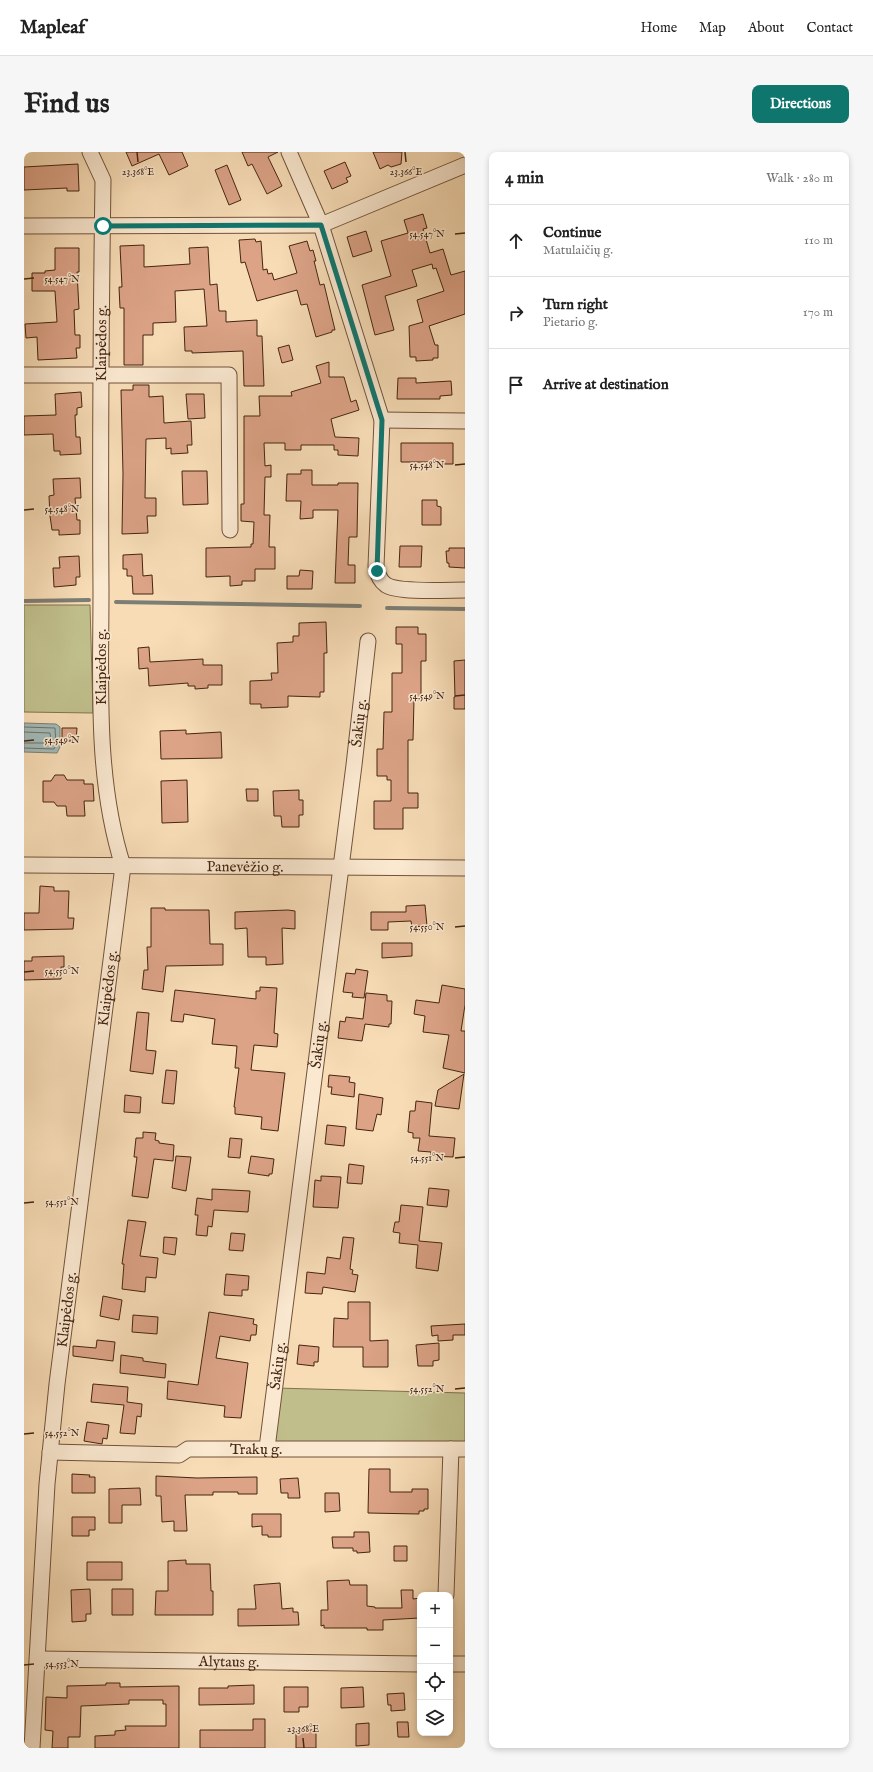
<!DOCTYPE html>
<html lang="en">
<head>
<meta charset="utf-8">
<style>
	:root { --surface:#fff; --page:#f6f6f6; --text:#222; --muted:#767676; --line:#e0e0e0; --accent:#0f766e }
	body { margin:0; font-family:"IM FELL English",serif; background:var(--page); color:var(--text) }
	.controls { position:absolute; right:12px; bottom:12px; display:grid; overflow:hidden; border-radius:8px; box-shadow:0 2px 6px #0003 }
	.controls button { width:36px; height:36px; display:grid; place-items:center; padding:0; border:0; border-bottom:1px solid var(--line); background:var(--surface); color:var(--text); font:20px sans-serif }
	.stop { position:absolute; width:12px; height:12px; margin:-9px; border:3px solid #0f766e; border-radius:50%; background:#fff }
	.stop.end { background:#0f766e; border-color:#fff; box-shadow:0 1px 4px #0008 }
	.list { margin:0; padding:0; list-style:none }
	h2 { display:flex; justify-content:space-between; align-items:center; height:52px; margin:0; padding:0 16px; font-size:17px }
	h2 small { font-size:13px; font-weight:400; color:var(--muted) }
	.list li { display:grid; grid-template-columns:26px 1fr auto; gap:12px; align-items:center; box-sizing:border-box; height:72px; padding:0 16px; border-top:1px solid var(--line) }
	.list b { display:block; font-size:15px; white-space:nowrap }
	.list p { margin:0; font-size:13px; white-space:nowrap; color:var(--muted) }
	.list em { font-size:13px; font-style:normal; color:var(--muted) }
	.icon { flex:none; width:22px; height:22px; fill:none; stroke:currentColor; stroke-width:2; stroke-linecap:round; stroke-linejoin:round }
	.map { position:relative; flex:none; width:441px; height:1596px; overflow:hidden; border-radius:8px }
	header { display:flex; align-items:center; gap:24px; box-sizing:border-box; height:56px; padding:0 20px; background:var(--surface); border-bottom:1px solid var(--line) }
	header strong { font-size:19px }
	nav { display:flex; gap:22px; margin-inline-start:auto; font-size:14px }
	.intro { display:flex; align-items:center; justify-content:space-between; box-sizing:border-box; height:96px; padding:0 24px }
	h1 { margin:0; font-size:28px }
	.button { padding:10px 18px; border-radius:8px; background:var(--accent); color:#fff; font-size:14px; font-weight:700 }
	main { display:flex; gap:24px; padding:0 24px }
	aside { flex:1; background:var(--surface); border-radius:8px; box-shadow:0 2px 6px #0003 }
	.map>svg:first-child { display:block }
	.green { fill:#c0bf8c; stroke:#82724e }
	.water { fill:#a1b9b8; stroke:#7c7e75 }
	.lines { fill:none; stroke-linecap:round; stroke-linejoin:round }
	.shore { stroke:#736f64; stroke-width:1 }
	.stream { stroke:#7c7e75; stroke-width:4 }
	.building { fill:#dca387; stroke:#452511 }
	.street-casing { stroke:#72533a; stroke-width:17 }
	.street { stroke:#fae8d0; stroke-width:15 }
	.route { stroke:#0f766e; stroke-width:5 }
	.ticks { fill:none; stroke:#452511; stroke-width:1.5 }
	.labels { text-anchor:middle; stroke-width:3; stroke-linejoin:round; paint-order:stroke }
	.street-label { font-size:15px; fill:#452511; stroke:#fae8d0 }
	.ticks-label { font-size:10px; text-anchor:middle; fill:#452511; stroke:#fae8d0; stroke-width:3; stroke-linejoin:round; paint-order:stroke }
</style>
</head>
<body>
<header>
<strong>Mapleaf</strong>
<nav><a>Home</a><a>Map</a><a>About</a><a>Contact</a></nav>
</header>
<div class="intro"><h1>Find us</h1><a class="button">Directions</a></div>
<main>
<div class="map">
<svg width="441" height="1596" viewBox="0 0 441 1596">
	<rect width="100%" height="100%" fill="#f7dcb6"/>
	<filter id="stains"><feTurbulence type="fractalNoise" baseFrequency=".005" numOctaves="4"/><feColorMatrix values="0 0 0 0 .2 0 0 0 0 .09 0 0 0 0 .02 0 0 0 .5 -.17"/></filter>
	<radialGradient id="worn" r=".72"><stop offset=".6" stop-color="#630" stop-opacity="0"/><stop offset="1" stop-color="#630" stop-opacity=".3"/></radialGradient>
	<path class="green" d="M 0,453 L 66,453 L 69,561 L 0,560 Z
		M 251,1236 L 441,1241 L 441,1298 L 243,1296 Z"/>
	<path class="water" d="M 0,571 L 32,572 L 36,575 L 36,595 L 33,601 L 0,600 Z"/>
	<g class="lines">
		<path class="shore" d="M 0,575 L 31,576 L 32,593 L 30,597 L 0,596
			M 0,580 L 26,581 L 27,589 L 26,591 L 0,591"/>
		<path class="stream" d="M 0,449 L 65,448
			M 92,450 L 336,454
			M 363,456 L 441,457"/>
	</g>
	<path class="building" d="M 102,0 L 158,0 L 164,14 L 145,23 L 135,2 L 108,14 Z
		M 218,0 L 254,0 L 244,5 L 258,34 L 243,42 L 228,12 L 224,14 Z
		M 349,0 L 378,0 L 377,12 L 367,15 L 364,13 L 356,17 Z
		M 321,10 L 327,24 L 322,26 L 324,30 L 308,37 L 300,19 Z
		M 54,12 L 55,39 L 43,39 L 43,36 L 0,38 L 0,15 Z
		M 203,13 L 217,48 L 205,53 L 191,18 Z
		M 399,62 L 403,76 L 399,77 L 406,101 L 419,97 L 427,123 L 441,119 L 441,162 L 405,174 L 411,193 L 414,193 L 414,206 L 409,206 L 409,208 L 392,209 L 392,205 L 386,205 L 385,174 L 399,170 L 393,148 L 420,139 L 412,116 L 409,117 L 408,112 L 388,118 L 393,134 L 361,144 L 370,178 L 351,183 L 338,133 L 367,124 L 357,89 L 384,81 L 380,68 Z
		M 342,79 L 348,99 L 329,105 L 323,85 Z
		M 231,87 L 232,90 L 237,89 L 239,118 L 243,117 L 244,122 L 248,121 L 250,128 L 273,121 L 265,94 L 283,89 L 286,99 L 289,98 L 292,109 L 290,109 L 296,133 L 300,132 L 311,178 L 308,178 L 308,180 L 292,185 L 283,152 L 277,153 L 273,138 L 233,149 L 221,110 L 217,111 L 215,88 Z
		M 120,93 L 120,115 L 166,112 L 165,96 L 184,95 L 186,133 L 193,132 L 195,159 L 202,159 L 202,170 L 233,168 L 233,184 L 238,184 L 240,234 L 220,234 L 219,199 L 168,201 L 168,199 L 161,199 L 160,175 L 183,174 L 180,137 L 151,139 L 152,170 L 129,171 L 129,183 L 119,183 L 119,213 L 100,213 L 100,156 L 96,156 L 95,135 L 98,135 L 96,94 Z
		M 31,96 L 55,96 L 55,120 L 53,120 L 55,157 L 50,158 L 51,183 L 56,183 L 56,196 L 52,196 L 53,206 L 14,208 L 13,185 L 2,186 L 1,172 L 33,170 L 31,139 L 8,139 L 8,121 L 21,121 L 21,119 L 31,118 Z
		M 265,193 L 269,208 L 258,211 L 254,196 Z
		M 305,210 L 305,225 L 320,225 L 327,250 L 332,248 L 335,258 L 307,267 L 311,285 L 335,286 L 334,304 L 314,303 L 314,298 L 310,298 L 310,293 L 277,293 L 277,298 L 261,298 L 261,291 L 240,291 L 241,314 L 247,313 L 247,325 L 241,325 L 240,363 L 246,363 L 245,395 L 251,395 L 251,417 L 231,417 L 231,429 L 218,429 L 218,433 L 206,434 L 206,424 L 182,425 L 182,396 L 227,395 L 227,392 L 229,392 L 230,370 L 217,369 L 217,352 L 220,352 L 220,264 L 236,264 L 235,244 L 268,244 L 267,240 L 297,231 L 292,214 Z
		M 374,226 L 392,226 L 392,231 L 427,229 L 428,243 L 416,244 L 416,247 L 373,247 Z
		M 109,233 L 125,233 L 125,245 L 139,244 L 140,271 L 167,269 L 168,293 L 163,293 L 164,301 L 147,302 L 147,296 L 142,297 L 142,286 L 122,287 L 121,346 L 132,346 L 132,364 L 123,364 L 124,381 L 98,382 L 99,322 L 97,238 L 109,238 Z
		M 57,240 L 58,255 L 53,256 L 53,263 L 51,263 L 52,285 L 56,285 L 57,302 L 36,303 L 36,299 L 30,299 L 29,282 L 0,283 L 0,264 L 32,263 L 31,242 Z
		M 162,242 L 180,242 L 181,266 L 164,267 Z
		M 377,291 L 429,291 L 429,312 L 412,312 L 412,310 L 377,310 Z
		M 277,318 L 288,318 L 288,333 L 314,333 L 314,331 L 334,331 L 333,385 L 325,385 L 324,413 L 331,413 L 331,431 L 311,431 L 314,358 L 289,358 L 289,366 L 276,367 L 277,349 L 262,349 L 263,322 L 277,322 Z
		M 158,319 L 183,319 L 184,352 L 159,353 Z
		M 56,326 L 57,346 L 51,346 L 53,368 L 56,368 L 56,382 L 35,383 L 35,378 L 28,378 L 26,364 L 25,344 L 30,343 L 29,327 Z
		M 398,348 L 413,348 L 413,354 L 417,355 L 417,373 L 398,373 Z
		M 376,394 L 398,394 L 397,415 L 375,415 Z
		M 425,396 L 441,396 L 441,416 L 425,415 L 425,411 L 423,411 L 422,399 L 425,399 Z
		M 118,402 L 119,424 L 128,423 L 129,442 L 109,442 L 108,424 L 103,424 L 103,417 L 99,417 L 99,403 Z
		M 55,404 L 56,425 L 52,425 L 52,433 L 30,435 L 29,416 L 36,416 L 35,405 Z
		M 276,418 L 289,419 L 288,437 L 263,437 L 263,424 L 275,424 Z
		M 302,470 L 303,501 L 300,501 L 300,540 L 296,540 L 296,545 L 264,544 L 264,555 L 237,556 L 237,552 L 226,552 L 226,529 L 248,528 L 247,521 L 254,521 L 253,491 L 269,490 L 269,484 L 275,484 L 275,471 Z
		M 372,475 L 394,475 L 394,482 L 402,482 L 402,509 L 397,509 L 397,548 L 390,548 L 389,588 L 384,588 L 384,641 L 394,641 L 394,656 L 379,656 L 379,677 L 350,677 L 350,649 L 367,649 L 367,628 L 363,628 L 363,624 L 353,624 L 353,597 L 359,597 L 360,560 L 368,560 L 368,521 L 378,521 L 378,492 L 372,492 Z
		M 125,495 L 126,510 L 179,507 L 179,513 L 198,513 L 198,533 L 184,533 L 184,536 L 171,537 L 171,534 L 164,534 L 164,531 L 125,534 L 124,516 L 115,517 L 114,496 Z
		M 441,508 L 441,557 L 430,557 L 430,545 L 431,545 L 430,509 Z
		M 38,576 L 53,576 L 52,589 L 38,589 Z
		M 162,578 L 162,582 L 197,580 L 198,606 L 137,607 L 136,579 Z
		M 31,623 L 40,623 L 43,628 L 60,628 L 60,632 L 69,632 L 70,649 L 60,649 L 61,664 L 43,664 L 42,654 L 33,654 L 30,650 L 19,650 L 19,629 L 27,629 Z
		M 163,628 L 164,670 L 138,671 L 137,629 Z
		M 222,637 L 234,637 L 234,649 L 223,649 Z
		M 275,638 L 275,648 L 279,648 L 279,663 L 275,663 L 275,675 L 258,675 L 257,664 L 250,664 L 249,639 Z
		M 16,734 L 30,735 L 30,739 L 45,739 L 44,766 L 50,766 L 49,777 L 0,778 L 0,761 L 15,761 Z
		M 401,753 L 403,774 L 388,775 L 387,769 L 364,770 L 364,778 L 347,778 L 347,760 L 382,760 L 382,754 Z
		M 127,756 L 141,756 L 141,758 L 185,758 L 186,792 L 199,792 L 199,813 L 142,814 L 139,840 L 118,837 L 120,818 L 124,818 L 123,795 L 127,795 Z
		M 264,758 L 271,759 L 271,777 L 258,776 L 259,812 L 242,813 L 242,805 L 224,805 L 223,776 L 211,777 L 211,760 Z
		M 358,791 L 388,791 L 388,804 L 358,806 Z
		M 40,804 L 40,815 L 37,815 L 37,827 L 0,828 L 0,809 L 8,809 L 8,805 Z
		M 332,817 L 344,819 L 340,846 L 328,845 L 329,841 L 319,840 L 322,821 L 331,822 Z
		M 418,833 L 441,837 L 441,853 L 437,879 L 441,879 L 441,921 L 419,916 L 425,883 L 399,880 L 401,864 L 390,862 L 392,848 L 415,851 Z
		M 236,835 L 253,836 L 250,881 L 254,882 L 253,895 L 230,893 L 227,918 L 261,921 L 254,979 L 237,977 L 238,965 L 211,962 L 211,955 L 210,955 L 215,916 L 211,916 L 213,894 L 188,892 L 191,867 L 160,862 L 159,870 L 147,869 L 151,838 L 232,847 L 232,839 L 236,839 Z
		M 342,841 L 363,843 L 363,849 L 368,849 L 367,872 L 365,872 L 365,875 L 341,872 L 338,889 L 314,886 L 316,869 L 321,870 L 322,865 L 339,867 Z
		M 113,860 L 125,861 L 122,898 L 132,899 L 129,922 L 106,919 Z
		M 142,918 L 153,919 L 150,952 L 138,951 Z
		M 440,922 L 435,957 L 411,954 L 414,938 Z
		M 305,923 L 326,925 L 325,930 L 331,931 L 330,945 L 307,942 L 308,935 L 304,935 Z
		M 335,942 L 359,946 L 357,963 L 353,962 L 349,979 L 332,977 Z
		M 101,943 L 117,945 L 116,961 L 100,960 Z
		M 392,949 L 408,951 L 405,984 L 431,986 L 429,1005 L 407,1004 L 407,1000 L 394,999 L 396,986 L 389,986 L 389,981 L 384,980 L 386,959 L 391,959 Z
		M 303,973 L 322,975 L 320,994 L 301,992 Z
		M 119,980 L 132,981 L 131,988 L 135,989 L 135,991 L 150,993 L 149,1009 L 130,1007 L 124,1046 L 108,1044 L 113,1005 L 110,1005 L 112,986 L 119,986 Z
		M 206,986 L 218,987 L 216,1006 L 204,1005 Z
		M 152,1004 L 167,1005 L 162,1039 L 148,1036 Z
		M 227,1004 L 250,1007 L 248,1022 L 245,1022 L 245,1024 L 224,1021 Z
		M 325,1012 L 340,1014 L 338,1032 L 323,1031 Z
		M 297,1024 L 317,1025 L 314,1056 L 289,1055 L 291,1028 L 297,1029 Z
		M 405,1036 L 425,1038 L 423,1055 L 403,1053 Z
		M 188,1037 L 226,1039 L 224,1060 L 190,1058 L 188,1075 L 184,1074 L 183,1084 L 172,1083 L 174,1063 L 171,1063 L 173,1046 L 188,1048 Z
		M 377,1053 L 399,1055 L 395,1089 L 418,1091 L 414,1119 L 392,1116 L 394,1093 L 375,1091 L 376,1081 L 369,1080 L 371,1070 L 375,1070 Z
		M 104,1068 L 122,1070 L 116,1104 L 134,1106 L 132,1126 L 122,1125 L 121,1140 L 98,1137 L 100,1112 L 98,1112 Z
		M 207,1081 L 221,1082 L 219,1099 L 205,1098 Z
		M 140,1085 L 153,1086 L 151,1103 L 139,1101 Z
		M 319,1085 L 330,1086 L 326,1117 L 329,1118 L 328,1122 L 334,1123 L 331,1140 L 299,1135 L 298,1142 L 281,1141 L 283,1120 L 301,1122 L 303,1105 L 316,1107 Z
		M 202,1122 L 225,1124 L 224,1138 L 218,1138 L 218,1144 L 200,1143 Z
		M 79,1144 L 98,1148 L 95,1168 L 76,1164 Z
		M 324,1150 L 346,1150 L 346,1189 L 364,1188 L 364,1215 L 339,1215 L 339,1195 L 309,1195 L 310,1166 L 324,1167 Z
		M 185,1160 L 230,1167 L 229,1172 L 233,1173 L 232,1183 L 227,1183 L 226,1189 L 196,1184 L 192,1206 L 224,1211 L 217,1266 L 200,1265 L 201,1254 L 143,1247 L 144,1229 L 174,1233 Z
		M 109,1163 L 134,1165 L 133,1182 L 108,1180 Z
		M 441,1172 L 441,1183 L 429,1183 L 429,1188 L 414,1189 L 414,1183 L 408,1184 L 407,1174 Z
		M 73,1188 L 91,1190 L 89,1209 L 49,1204 L 49,1194 L 72,1196 Z
		M 415,1191 L 415,1208 L 409,1209 L 409,1214 L 394,1214 L 392,1193 Z
		M 275,1193 L 295,1195 L 294,1210 L 290,1210 L 290,1214 L 273,1212 Z
		M 97,1203 L 119,1206 L 119,1209 L 142,1212 L 141,1226 L 96,1221 Z
		M 69,1232 L 104,1235 L 103,1250 L 118,1252 L 117,1265 L 113,1264 L 111,1282 L 96,1281 L 100,1253 L 67,1250 Z
		M 63,1270 L 85,1273 L 83,1287 L 79,1286 L 78,1292 L 60,1289 Z
		M 345,1317 L 366,1317 L 366,1340 L 388,1340 L 388,1337 L 404,1337 L 404,1357 L 400,1357 L 400,1359 L 395,1359 L 395,1362 L 344,1361 Z
		M 48,1322 L 66,1323 L 65,1325 L 71,1325 L 71,1341 L 48,1341 Z
		M 132,1324 L 173,1326 L 233,1325 L 233,1342 L 214,1342 L 214,1340 L 189,1340 L 189,1343 L 161,1343 L 163,1379 L 150,1379 L 150,1369 L 138,1370 L 137,1344 L 132,1344 Z
		M 274,1326 L 276,1346 L 264,1346 L 264,1341 L 257,1341 L 256,1327 Z
		M 116,1336 L 117,1353 L 98,1353 L 98,1371 L 85,1371 L 85,1337 Z
		M 301,1341 L 315,1341 L 316,1359 L 301,1360 Z
		M 228,1362 L 257,1362 L 257,1385 L 244,1385 L 244,1383 L 238,1383 L 238,1374 L 228,1375 Z
		M 48,1365 L 71,1365 L 71,1378 L 65,1378 L 65,1384 L 48,1384 Z
		M 330,1380 L 345,1380 L 346,1400 L 333,1401 L 333,1399 L 329,1399 L 329,1396 L 309,1396 L 308,1385 L 330,1385 Z
		M 370,1394 L 383,1394 L 383,1409 L 370,1409 Z
		M 162,1408 L 162,1412 L 186,1412 L 187,1439 L 189,1439 L 189,1463 L 131,1463 L 132,1439 L 144,1439 L 144,1409 Z
		M 63,1410 L 98,1410 L 98,1428 L 63,1428 Z
		M 325,1428 L 326,1433 L 343,1433 L 343,1454 L 351,1455 L 351,1456 L 378,1456 L 377,1438 L 389,1438 L 389,1447 L 396,1446 L 396,1466 L 359,1468 L 359,1478 L 343,1478 L 343,1476 L 300,1476 L 300,1473 L 297,1474 L 297,1458 L 304,1458 L 303,1429 Z
		M 256,1431 L 258,1457 L 269,1456 L 269,1460 L 274,1460 L 275,1473 L 214,1474 L 214,1457 L 232,1457 L 230,1433 Z
		M 66,1437 L 67,1462 L 62,1462 L 62,1469 L 48,1470 L 47,1438 Z
		M 88,1437 L 109,1437 L 109,1463 L 88,1463 Z
		M 82,1531 L 96,1531 L 96,1535 L 155,1534 L 155,1596 L 71,1596 L 71,1584 L 91,1583 L 91,1579 L 102,1578 L 101,1574 L 142,1574 L 142,1552 L 139,1552 L 139,1548 L 105,1548 L 105,1552 L 57,1554 L 56,1585 L 44,1585 L 44,1596 L 28,1596 L 29,1579 L 21,1578 L 22,1545 L 43,1546 L 43,1534 L 82,1533 Z
		M 230,1533 L 230,1552 L 175,1553 L 175,1536 L 204,1536 L 204,1534 Z
		M 260,1535 L 284,1535 L 284,1555 L 275,1555 L 275,1560 L 260,1560 Z
		M 339,1535 L 340,1555 L 317,1556 L 317,1536 Z
		M 380,1541 L 381,1558 L 367,1559 L 367,1553 L 364,1553 L 363,1542 Z
		M 229,1567 L 241,1567 L 241,1596 L 176,1596 L 176,1578 L 229,1578 Z
		M 373,1570 L 384,1570 L 385,1585 L 374,1585 Z
		M 345,1571 L 345,1593 L 332,1594 L 332,1572 Z
		M 272,1578 L 292,1578 L 292,1596 L 272,1596 Z"/>
	<g class="lines">
		<g class="street-casing">
			<g id="street">
				<path d="M 265,0 L 297,73 L 358,268 L 352,414 C 353,421 355,428 362,433 C 375,441 423,438 441,438"/>
				<path d="M 0,74 L 297,73 L 441,13"/>
				<path d="M 0,223 L 205,223 L 206,378"/>
				<path d="M 358,268 L 441,269"/>
				<path id="s1" d="M 0,713 L 441,716"/>
				<path id="s2" d="M 243,1296 L 330,613 L 344,489"/>
				<path id="s3" d="M 26,1300 L 155,1303 L 164,1297 L 441,1297"/>
				<path d="M 422,1443 L 427,1297"/>
				<path id="s4" d="M 14,1507 L 396,1512"/>
				<path d="M 426,1512 L 441,1512"/>
				<path id="s5" d="M 8,1596 L 23,1332 L 33,1232 L 99,714 C 71,626 77,531 77,440 C 76,302 77,165 79,28 L 66,0"/>
			</g>
		</g>
		<use href="#street" class="street"/>
	</g>
	<g class="lines">
		<path class="route" d="M 79,74 L 297,73 L 358,268 L 353,419"/>
	</g>
	<path class="ticks" d="M 113,0 L 114,10M 381,0 L 382,10M 431,82 L 441,81M 0,127 L 10,126M 431,313 L 441,312M 0,358 L 10,357M 431,544 L 441,543M 0,589 L 10,588M 431,775 L 441,774M 0,820 L 10,819M 431,1006 L 441,1005M 0,1051 L 10,1050M 431,1237 L 441,1236M 0,1282 L 10,1281M 0,1513 L 10,1512M 279,1586 L 280,1596"/>
	<g class="labels">
		<g class="street-label">
			<text dy="5" stroke="none"><textPath href="#s5" startOffset="1412">Klaipėdos g.</textPath></text>
			<text transform="translate(77 515) rotate(-90)" y="5">Klaipėdos g.</text>
			<text dy="5" stroke="none"><textPath href="#s2" startOffset="731">Šakių g.</textPath></text>
			<text dy="5" stroke="none"><textPath href="#s1" startOffset="221">Panevėžio g.</textPath></text>
			<text dy="5" stroke="none"><textPath href="#s5" startOffset="764">Klaipėdos g.</textPath></text>
			<text dy="5" stroke="none"><textPath href="#s2" startOffset="407">Šakių g.</textPath></text>
			<text dy="5" stroke="none"><textPath href="#s5" startOffset="440">Klaipėdos g.</textPath></text>
			<text dy="5" stroke="none"><textPath href="#s2" startOffset="83">Šakių g.</textPath></text>
			<text dy="5" stroke="none"><textPath href="#s3" startOffset="208">Trakų g.</textPath></text>
			<text dy="5" stroke="none"><textPath href="#s4" startOffset="191">Alytaus g.</textPath></text>
		</g>
	</g>
	<g class="ticks-label">
		<text x="114" y="23">23.368°E</text>
		<text x="382" y="23">23.366°E</text>
		<text x="403" y="85">54.547°N</text>
		<text x="38" y="130">54.547°N</text>
		<text x="403" y="316">54.548°N</text>
		<text x="38" y="360">54.548°N</text>
		<text x="403" y="547">54.549°N</text>
		<text x="38" y="591">54.549°N</text>
		<text x="403" y="778">54.550°N</text>
		<text x="38" y="822">54.550°N</text>
		<text x="403" y="1009">54.551°N</text>
		<text x="38" y="1053">54.551°N</text>
		<text x="403" y="1240">54.552°N</text>
		<text x="38" y="1284">54.552°N</text>
		<text x="38" y="1515">54.553°N</text>
		<text x="279" y="1580">23.368°E</text>
	</g>
	<rect width="100%" height="100%" filter="url(#stains)"/>
	<rect width="100%" height="100%" fill="url(#worn)"/>
</svg>
<div class="controls">
<button>+</button>
<button>−</button>
<button><svg class="icon" aria-label="locate" viewBox="0 0 24 24"><circle cx="12" cy="12" r="6"/><path d="M12 2v4M12 18v4M2 12h4M18 12h4"/></svg></button>
<button><svg class="icon" aria-label="layers" viewBox="0 0 24 24"><path d="M12 4l9 5-9 5-9-5zM3 14l9 5 9-5"/></svg></button>
</div>
<div class="stop" style="left:79px;top:74px"></div>
<div class="stop end" style="left:353px;top:419px"></div>
</div>
<aside>
<h2>4 min<small>Walk · 280 m</small></h2>
<ul class="list">
<li><svg class="icon" aria-label="ahead" viewBox="0 0 24 24"><path d="M12 20V5M6 11l6-6 6 6"/></svg><div><b>Continue</b><p>Matulaičių g.</p></div><em>110 m</em></li>
<li><svg class="icon" aria-label="right" viewBox="0 0 24 24"><path d="M7 20v-9h11M14 6l5 5-5 5"/></svg><div><b>Turn right</b><p>Pietario g.</p></div><em>170 m</em></li>
<li><svg class="icon" aria-label="arrive" viewBox="0 0 24 24"><path d="M6 21V4h12l-3 4 3 4H6"/></svg><div><b>Arrive at destination</b></div></li>
</ul>
</aside>
</main>
</body>
</html>
